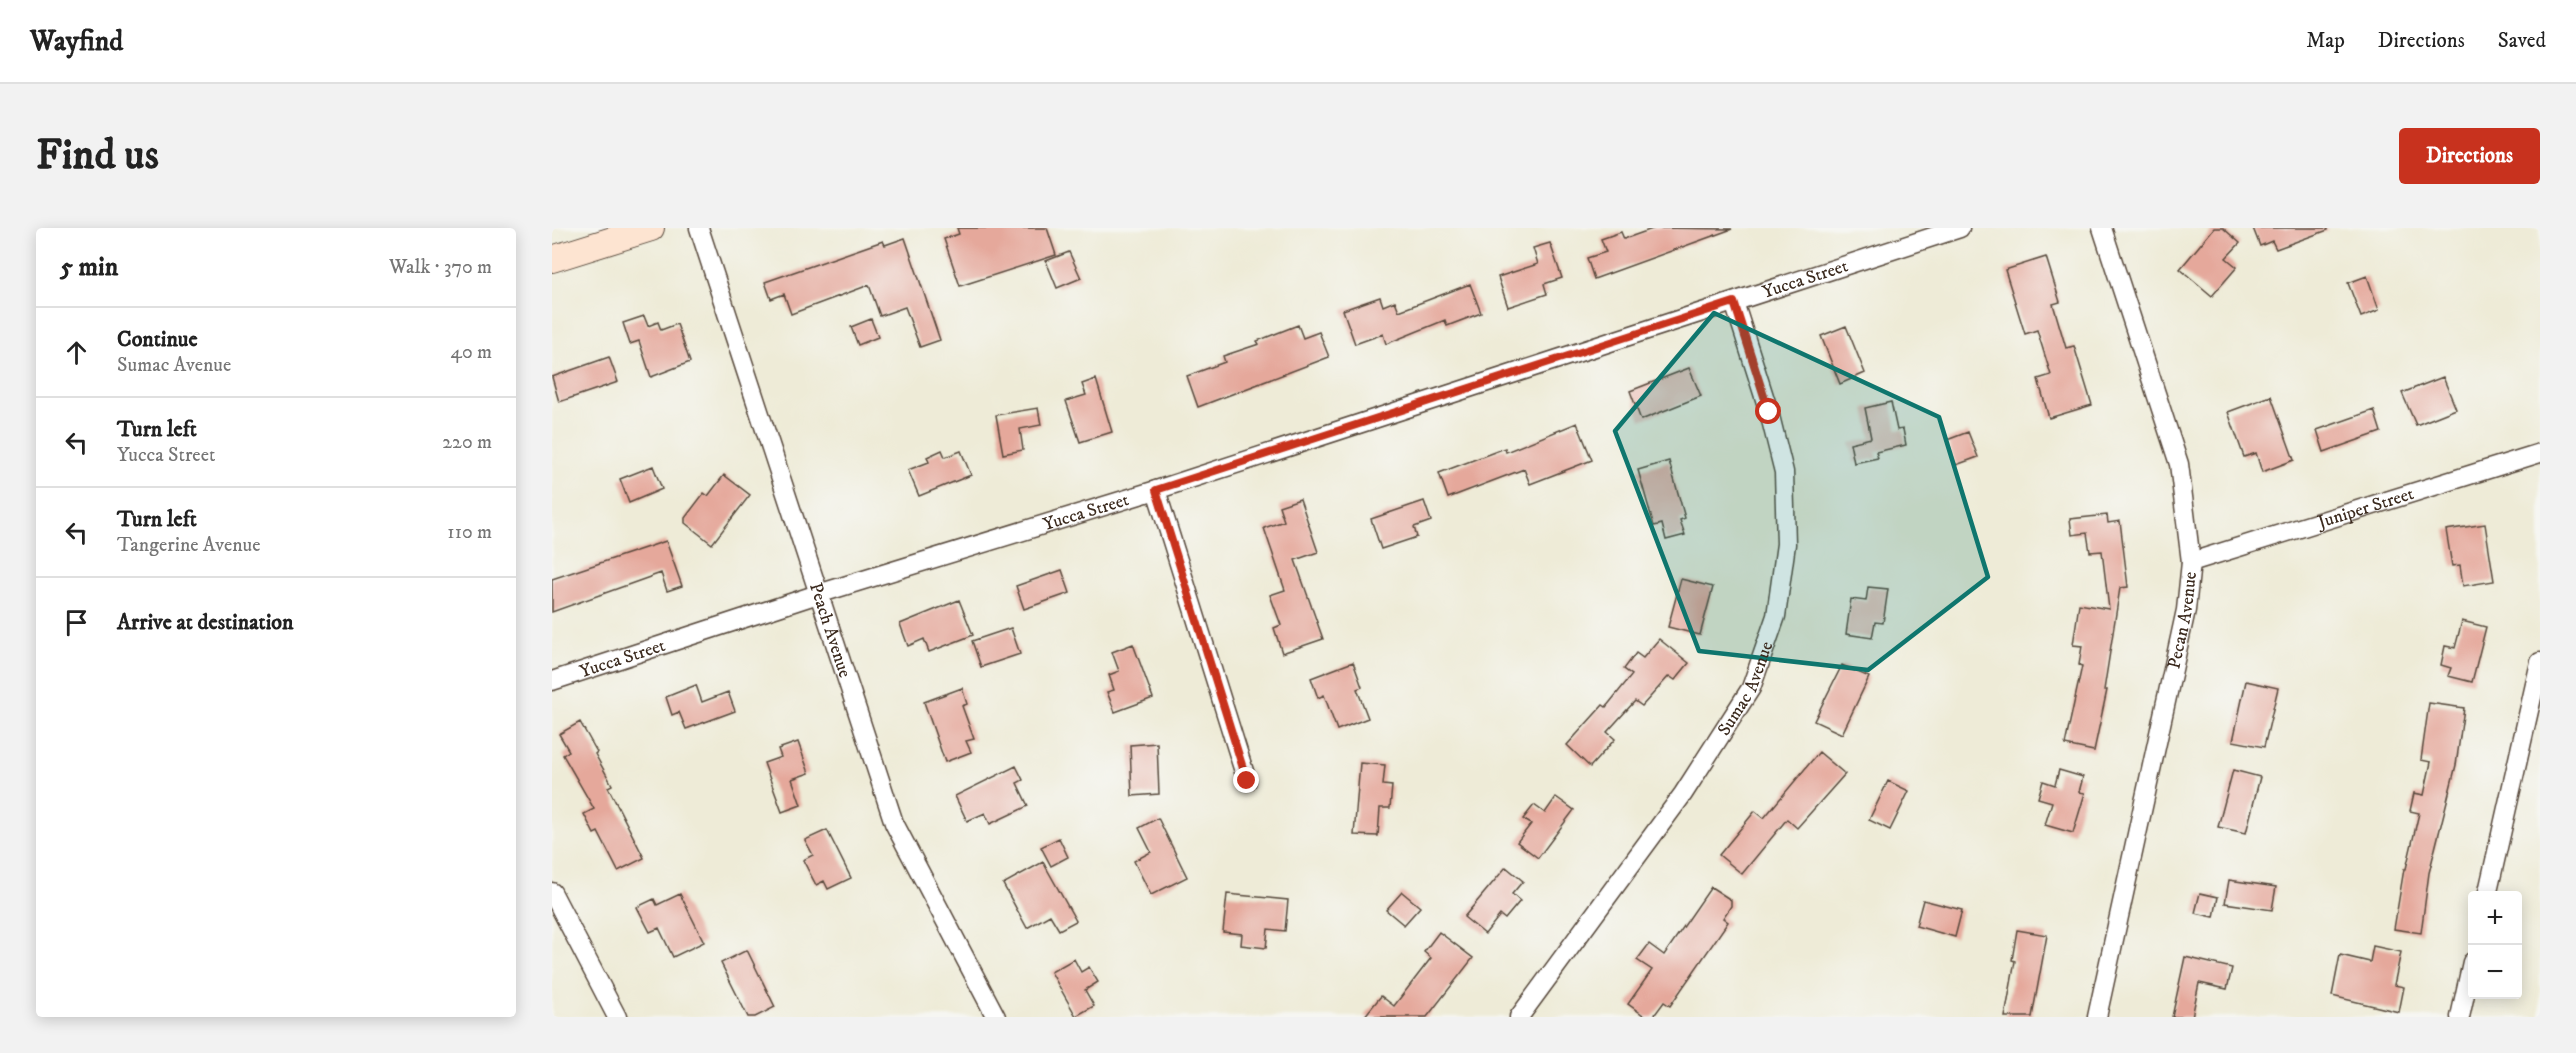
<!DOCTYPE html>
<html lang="en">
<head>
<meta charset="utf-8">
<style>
	:root { --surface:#fff; --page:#f2f2f2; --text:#222; --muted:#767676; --line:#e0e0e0; --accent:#c8321e }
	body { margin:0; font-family:"IM FELL DW Pica",serif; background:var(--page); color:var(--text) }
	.controls { position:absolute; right:18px; bottom:18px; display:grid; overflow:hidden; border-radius:6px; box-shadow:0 3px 15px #0003 }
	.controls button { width:54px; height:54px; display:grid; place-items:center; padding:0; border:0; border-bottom:2px solid var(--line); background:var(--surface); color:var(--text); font:30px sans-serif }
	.stop { position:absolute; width:18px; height:18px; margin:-14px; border:4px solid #c8321e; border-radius:50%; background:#fff }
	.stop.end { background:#c8321e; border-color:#fff; box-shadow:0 2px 6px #0008 }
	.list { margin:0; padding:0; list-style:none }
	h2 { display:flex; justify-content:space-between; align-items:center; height:78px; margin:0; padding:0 24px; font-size:26px }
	h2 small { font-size:20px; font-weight:400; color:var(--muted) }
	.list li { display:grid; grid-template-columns:39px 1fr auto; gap:18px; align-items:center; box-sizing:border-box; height:90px; padding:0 24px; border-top:2px solid var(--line) }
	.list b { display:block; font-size:22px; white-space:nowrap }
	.list p { margin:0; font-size:20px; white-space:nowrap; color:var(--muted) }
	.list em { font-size:20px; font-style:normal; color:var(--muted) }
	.icon { flex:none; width:33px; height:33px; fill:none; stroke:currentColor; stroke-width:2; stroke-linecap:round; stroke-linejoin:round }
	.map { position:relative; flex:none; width:1988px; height:789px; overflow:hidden; border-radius:6px }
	header { display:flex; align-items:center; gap:36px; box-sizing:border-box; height:84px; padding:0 30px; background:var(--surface); border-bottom:2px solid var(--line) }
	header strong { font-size:28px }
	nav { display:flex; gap:33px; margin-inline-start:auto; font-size:21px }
	.intro { display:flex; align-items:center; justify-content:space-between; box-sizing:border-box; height:144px; padding:0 36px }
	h1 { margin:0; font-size:42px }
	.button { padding:15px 27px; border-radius:6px; background:var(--accent); color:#fff; font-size:21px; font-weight:700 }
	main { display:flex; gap:36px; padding:0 36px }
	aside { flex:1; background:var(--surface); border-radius:6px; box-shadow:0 3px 15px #0003 }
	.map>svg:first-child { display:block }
	.building { fill:#e5a89b }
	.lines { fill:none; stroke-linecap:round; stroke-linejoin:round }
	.street-casing { stroke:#56473a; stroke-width:21 }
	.secondary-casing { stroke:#56473a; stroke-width:28 }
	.street { stroke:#fff; stroke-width:18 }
	.secondary { stroke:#fde4d1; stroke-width:26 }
	.route { stroke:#c8321e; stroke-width:8 }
	.marked { fill:#0f766e; fill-opacity:0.2; stroke:#0f766e; stroke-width:4.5; stroke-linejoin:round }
	.labels { text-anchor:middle; stroke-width:4.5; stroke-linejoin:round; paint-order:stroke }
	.street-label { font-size:18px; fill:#3b2a1e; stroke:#f6f6f2 }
</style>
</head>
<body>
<header>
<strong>Wayfind</strong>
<nav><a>Map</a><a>Directions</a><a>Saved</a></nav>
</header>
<div class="intro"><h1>Find us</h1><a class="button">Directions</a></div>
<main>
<aside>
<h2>5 min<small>Walk · 370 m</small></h2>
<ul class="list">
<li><svg class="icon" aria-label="ahead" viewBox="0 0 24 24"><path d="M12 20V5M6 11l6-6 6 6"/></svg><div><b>Continue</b><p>Sumac Avenue</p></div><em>40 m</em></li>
<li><svg class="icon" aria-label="left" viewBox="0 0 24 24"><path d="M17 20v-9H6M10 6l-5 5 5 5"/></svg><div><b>Turn left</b><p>Yucca Street</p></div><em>220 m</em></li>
<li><svg class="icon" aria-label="left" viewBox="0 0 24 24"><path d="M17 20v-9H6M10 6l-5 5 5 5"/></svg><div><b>Turn left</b><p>Tangerine Avenue</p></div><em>110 m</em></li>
<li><svg class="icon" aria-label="arrive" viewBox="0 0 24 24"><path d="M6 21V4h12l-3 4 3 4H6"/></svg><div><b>Arrive at destination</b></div></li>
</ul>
</aside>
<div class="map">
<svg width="1988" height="789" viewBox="0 0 1988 789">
	<rect width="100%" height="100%" fill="#f6f6f2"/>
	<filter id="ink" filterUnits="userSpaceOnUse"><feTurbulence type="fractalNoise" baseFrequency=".0167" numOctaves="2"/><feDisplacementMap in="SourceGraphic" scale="12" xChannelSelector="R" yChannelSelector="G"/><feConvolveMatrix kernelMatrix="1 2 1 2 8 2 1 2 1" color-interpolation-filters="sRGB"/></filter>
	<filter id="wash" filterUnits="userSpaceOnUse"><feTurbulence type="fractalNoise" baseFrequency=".008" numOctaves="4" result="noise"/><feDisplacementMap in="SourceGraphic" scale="24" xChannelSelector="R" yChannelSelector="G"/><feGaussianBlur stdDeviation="1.35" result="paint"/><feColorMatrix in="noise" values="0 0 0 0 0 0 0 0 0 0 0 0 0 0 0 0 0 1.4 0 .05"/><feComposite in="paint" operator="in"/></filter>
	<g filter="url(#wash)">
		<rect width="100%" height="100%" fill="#eeebd7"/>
		<g id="blocks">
			<path class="building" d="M 405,0 L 495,0 L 504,27 L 408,58 L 392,11 L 407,6 Z
				M 1103,0 L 1180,1 L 1042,51 L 1035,30 L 1054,24 L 1049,11 L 1069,4 L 1072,11 Z
				M 1662,0 L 1671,0 L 1688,15 L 1674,30 L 1685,39 L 1660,68 L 1628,41 Z
				M 1701,0 L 1776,0 L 1776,2 L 1724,21 L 1720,13 L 1708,18 Z
				M 353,10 L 388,112 L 368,119 L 353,79 L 328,88 L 317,57 L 239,86 L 232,66 L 219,71 L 213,54 L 331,13 L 333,17 Z
				M 998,15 L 1010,50 L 992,56 L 995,66 L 956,79 L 946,49 L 986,36 L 981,20 Z
				M 517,24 L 529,50 L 505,60 L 494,33 Z
				M 1494,29 L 1508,74 L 1501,76 L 1514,120 L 1522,118 L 1540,177 L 1497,190 L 1486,151 L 1499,147 L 1485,102 L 1473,106 L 1453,42 Z
				M 1815,48 L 1827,82 L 1809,89 L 1796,55 Z
				M 918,56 L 929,85 L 895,98 L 893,92 L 834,116 L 831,106 L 803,116 L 791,82 L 828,69 L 831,78 L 843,73 L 847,83 Z
				M 92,88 L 96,98 L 106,94 L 109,102 L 125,96 L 138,134 L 99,149 L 87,113 L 78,116 L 71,95 Z
				M 319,91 L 326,109 L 306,117 L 299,99 Z
				M 746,97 L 751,110 L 767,104 L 777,129 L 646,179 L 635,148 L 673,134 L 671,128 L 707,116 L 705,113 Z
				M 1294,98 L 1313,145 L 1288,156 L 1269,108 Z
				M 57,129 L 66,154 L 7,174 L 0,149 Z
				M 1137,140 L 1149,168 L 1089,192 L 1078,163 Z
				M 1891,149 L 1904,181 L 1864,197 L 1850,165 Z
				M 544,151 L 560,204 L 528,214 L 514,173 L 534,167 L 530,156 Z
				M 1719,168 L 1742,232 L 1710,244 L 1704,225 L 1692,229 L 1676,184 Z
				M 1339,174 L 1345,202 L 1351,201 L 1354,217 L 1324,224 L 1326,230 L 1302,235 L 1298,215 L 1319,210 L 1313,180 Z
				M 486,180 L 489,197 L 468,201 L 471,222 L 451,226 L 444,187 Z
				M 1822,182 L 1829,204 L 1772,224 L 1765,202 Z
				M 1025,195 L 1040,232 L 978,256 L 972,241 L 896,270 L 887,245 L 953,220 L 954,224 Z
				M 1416,204 L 1426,229 L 1404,237 L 1395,212 Z
				M 390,222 L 393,229 L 409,223 L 419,247 L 367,268 L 356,242 L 377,234 L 375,229 Z
				M 1117,233 L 1133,290 L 1128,292 L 1133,307 L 1114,312 L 1110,296 L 1102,298 L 1086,242 Z
				M 101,238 L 110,261 L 77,275 L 68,251 Z
				M 172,247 L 198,267 L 160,316 L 133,295 L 133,290 L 152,265 L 156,268 Z
				M 748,271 L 766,324 L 743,332 L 771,411 L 730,425 L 722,400 L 729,397 L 718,367 L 733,362 L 712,300 L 732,293 L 727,278 Z
				M 872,273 L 879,293 L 862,299 L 865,309 L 829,321 L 819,291 Z
				M 1555,287 L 1556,295 L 1568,293 L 1576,359 L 1568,360 L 1552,462 L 1555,462 L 1542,523 L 1513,517 L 1530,438 L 1527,437 L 1530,418 L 1521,417 L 1527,376 L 1557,381 L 1550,323 L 1538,324 L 1535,305 L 1520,307 L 1518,291 Z
				M 1933,296 L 1942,353 L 1911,358 L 1908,337 L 1900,338 L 1894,302 Z
				M 114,313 L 130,358 L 115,363 L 109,345 L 0,384 L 0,351 Z
				M 510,342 L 518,365 L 472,381 L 464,358 Z
				M 1129,351 L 1161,359 L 1148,407 L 1116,399 Z
				M 1316,359 L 1336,361 L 1331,395 L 1323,394 L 1320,410 L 1294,406 L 1299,371 L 1314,373 Z
				M 407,372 L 421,407 L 377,424 L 372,411 L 356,418 L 348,396 Z
				M 1910,393 L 1934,399 L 1920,454 L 1896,448 L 1899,440 L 1889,437 L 1893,418 L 1903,420 Z
				M 459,400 L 468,426 L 429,439 L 420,413 Z
				M 1107,411 L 1137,435 L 1123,452 L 1117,448 L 1090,478 L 1083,473 L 1055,504 L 1063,511 L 1038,539 L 1015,517 L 1051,477 L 1054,479 L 1080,447 L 1072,441 L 1084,425 L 1091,430 Z
				M 581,416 L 601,470 L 563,484 L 555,464 L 562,462 L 557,447 L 567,443 L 560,424 Z
				M 801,434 L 810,459 L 805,461 L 816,490 L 785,502 L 772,467 L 766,470 L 759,450 Z
				M 1290,437 L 1317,449 L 1290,506 L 1262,493 Z
				M 1694,453 L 1726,460 L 1712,519 L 1681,513 Z
				M 144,457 L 150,474 L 176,464 L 183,483 L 134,501 L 127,484 L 120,487 L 114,469 Z
				M 410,460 L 415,476 L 410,478 L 422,511 L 414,513 L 419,524 L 393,534 L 372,474 Z
				M 1877,475 L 1912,480 L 1904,537 L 1877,645 L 1869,705 L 1842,701 L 1852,641 L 1854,641 L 1867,585 L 1858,583 L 1862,565 L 1872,567 L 1879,534 L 1869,532 Z
				M 28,494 L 45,524 L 43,526 L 60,557 L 56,559 L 92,630 L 66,643 L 46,604 L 42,606 L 32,586 L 42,581 L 11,527 L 17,523 L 7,506 Z
				M 246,514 L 257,545 L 240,551 L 249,577 L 230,584 L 212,535 L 229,529 L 226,521 Z
				M 605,515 L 607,566 L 580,568 L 578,517 Z
				M 1267,524 L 1293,546 L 1245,600 L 1235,591 L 1190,646 L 1167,627 L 1203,583 L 1212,590 Z
				M 808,535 L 833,537 L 831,557 L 840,558 L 838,580 L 828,580 L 826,608 L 802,607 Z
				M 464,538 L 471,552 L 465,555 L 476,578 L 438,596 L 433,585 L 415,593 L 403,568 Z
				M 1507,542 L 1531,549 L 1527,564 L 1533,565 L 1521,605 L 1493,597 L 1500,574 L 1486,570 L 1491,553 L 1503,557 Z
				M 1681,542 L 1708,549 L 1694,605 L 1666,599 Z
				M 1336,553 L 1357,563 L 1338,602 L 1317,592 Z
				M 1004,569 L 1022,582 L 986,630 L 965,614 L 979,596 L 971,591 L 982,577 L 993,585 Z
				M 606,590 L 635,649 L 599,667 L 582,633 L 599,624 L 587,600 Z
				M 275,602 L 299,650 L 276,661 L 272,653 L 264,657 L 251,632 L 261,627 L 253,612 Z
				M 507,610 L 516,629 L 499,638 L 489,619 Z
				M 491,634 L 524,693 L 507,702 L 498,687 L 475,700 L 451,656 Z
				M 954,639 L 971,653 L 960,666 L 968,673 L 953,691 L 948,687 L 933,706 L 912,689 Z
				M 1677,652 L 1724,659 L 1720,682 L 1673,675 Z
				M 1159,659 L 1179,672 L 1179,678 L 1171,690 L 1176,694 L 1118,778 L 1112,774 L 1101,789 L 1094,789 L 1076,776 L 1100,742 L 1085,732 L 1097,716 L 1112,727 Z
				M 850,664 L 868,679 L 852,697 L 834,682 Z
				M 1648,665 L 1666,669 L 1662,689 L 1643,685 Z
				M 128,666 L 152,714 L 121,729 L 107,700 L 98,704 L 85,679 L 102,671 L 105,677 Z
				M 675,666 L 736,672 L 733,703 L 716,701 L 714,720 L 689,717 L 690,706 L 671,704 Z
				M 1371,672 L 1410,682 L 1403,709 L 1364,698 Z
				M 1465,702 L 1495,707 L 1480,789 L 1453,789 L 1463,733 L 1460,732 Z
				M 887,704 L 921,730 L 875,789 L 812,789 L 829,768 L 842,778 L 879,730 L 872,724 Z
				M 1821,718 L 1849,724 L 1842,757 L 1852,759 L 1847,784 L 1780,768 L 1788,727 L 1818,734 Z
				M 195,722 L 223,779 L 203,789 L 196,789 L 169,735 Z
				M 1633,729 L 1680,740 L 1675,761 L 1647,755 L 1640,789 L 1620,789 Z
				M 522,731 L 529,744 L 537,739 L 546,754 L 533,762 L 542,778 L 524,788 L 499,744 Z"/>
		</g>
	</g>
	<g filter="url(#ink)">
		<use href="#blocks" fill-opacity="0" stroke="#56473a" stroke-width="1.5"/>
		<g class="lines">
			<g class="street-casing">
				<g id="street">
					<path id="s1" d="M 147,0 L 342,595 L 444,789"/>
					<path d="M 604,262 L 695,553"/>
					<path id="s2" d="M 1639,334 L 1988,225"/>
					<path id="s3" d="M 0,453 L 266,366 L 604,262 L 1408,0"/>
					<path d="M 0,664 L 65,789"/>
					<path d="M 1935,668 L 1988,434"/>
					<path id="s4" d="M 967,789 L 1131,566 L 1199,460 L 1224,388 L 1234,316 L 1232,244 L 1217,184 L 1182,74"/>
					<path id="s5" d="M 1545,789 L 1634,382 L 1639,334 L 1627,236 L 1550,0"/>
					<path d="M 1908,789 L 1920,734"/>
				</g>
			</g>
			<g class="secondary-casing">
				<path id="secondary" d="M 0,31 L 99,0"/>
			</g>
			<use href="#street" class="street"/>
			<use href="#secondary" class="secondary"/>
		</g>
	</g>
	<g class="lines" filter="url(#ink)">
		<path class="route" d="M 695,553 L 604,262 L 1182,74 L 1217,184"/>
	</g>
	<path class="marked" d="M 1162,85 L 1387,189 L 1436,349 L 1316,442 L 1147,423 L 1063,203 Z"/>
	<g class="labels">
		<g class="street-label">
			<text dy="6" stroke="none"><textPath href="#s3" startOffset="1316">Yucca Street</textPath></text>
			<text dy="6" stroke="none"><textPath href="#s2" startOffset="183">Juniper Street</textPath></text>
			<text dy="6" stroke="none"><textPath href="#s3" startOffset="560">Yucca Street</textPath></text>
			<text dy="6" stroke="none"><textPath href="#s5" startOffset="406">Pecan Avenue</textPath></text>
			<text dy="6" stroke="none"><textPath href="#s1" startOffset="423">Peach Avenue</textPath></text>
			<text dy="6" stroke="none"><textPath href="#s3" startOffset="74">Yucca Street</textPath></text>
			<text dy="6" stroke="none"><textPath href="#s4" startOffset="400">Sumac Avenue</textPath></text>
		</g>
	</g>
</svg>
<div class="controls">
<button>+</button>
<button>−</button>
</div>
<div class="stop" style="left:1217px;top:184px"></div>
<div class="stop end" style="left:695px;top:553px"></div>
</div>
</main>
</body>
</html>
